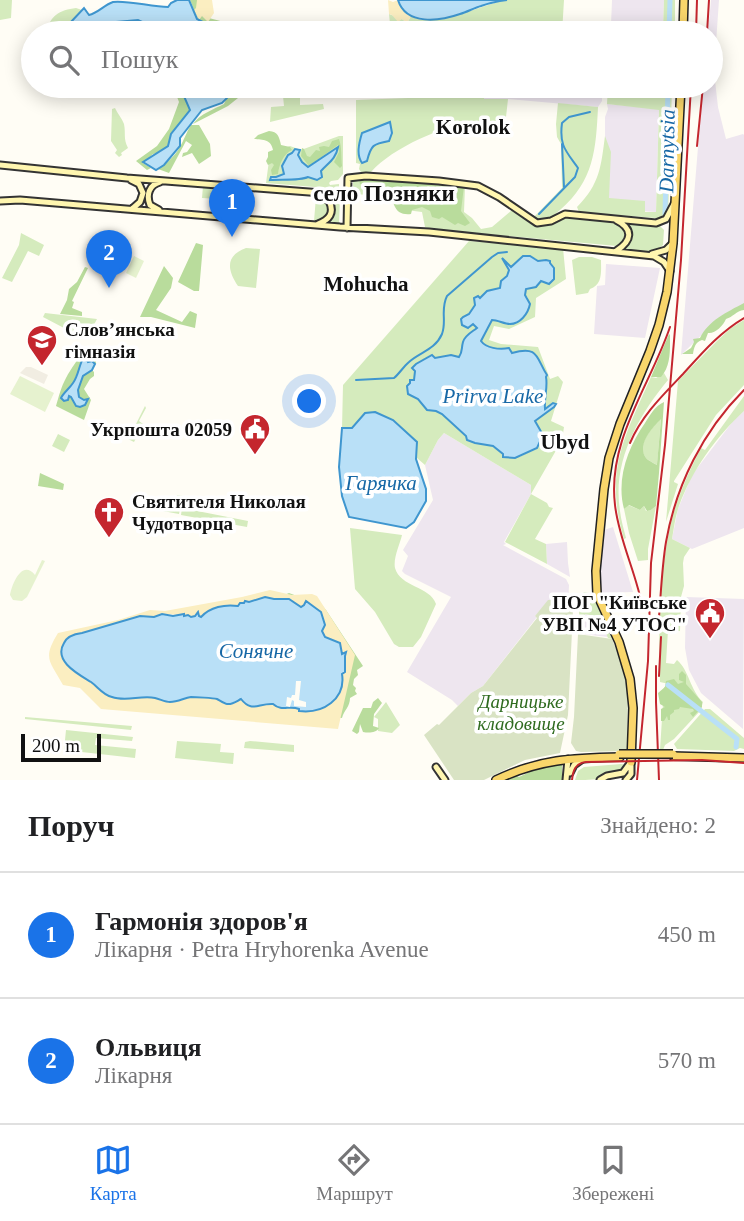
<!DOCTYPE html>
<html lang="uk">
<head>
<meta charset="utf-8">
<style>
	:root { --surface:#fff; --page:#f2f2f2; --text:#202124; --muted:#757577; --line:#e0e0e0; --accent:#1a73e8 }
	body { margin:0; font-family:Georgia,serif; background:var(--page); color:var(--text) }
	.scale { position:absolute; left:21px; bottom:18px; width:80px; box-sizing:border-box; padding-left:7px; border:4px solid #111; border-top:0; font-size:19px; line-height:24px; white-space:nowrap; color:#111; -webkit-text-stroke:5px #fff; paint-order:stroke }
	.you { position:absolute; left:310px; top:402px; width:24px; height:24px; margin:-18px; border:5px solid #fff; border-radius:50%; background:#1a73e8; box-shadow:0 0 0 10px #1a73e833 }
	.badge { display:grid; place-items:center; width:46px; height:46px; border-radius:50%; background:var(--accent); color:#fff; font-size:23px; font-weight:700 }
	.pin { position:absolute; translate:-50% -58px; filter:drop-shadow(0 2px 4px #0008) }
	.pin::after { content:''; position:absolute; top:37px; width:24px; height:21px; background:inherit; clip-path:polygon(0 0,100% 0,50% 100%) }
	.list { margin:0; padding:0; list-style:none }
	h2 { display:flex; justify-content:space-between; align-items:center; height:91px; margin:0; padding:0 28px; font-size:30px }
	h2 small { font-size:23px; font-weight:400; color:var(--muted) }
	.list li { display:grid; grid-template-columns:46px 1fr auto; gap:21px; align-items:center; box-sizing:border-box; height:126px; padding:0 28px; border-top:2px solid var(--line) }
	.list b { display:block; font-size:26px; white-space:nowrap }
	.list p { margin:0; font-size:23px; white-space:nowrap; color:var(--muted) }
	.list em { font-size:23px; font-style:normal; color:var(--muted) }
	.icon { flex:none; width:38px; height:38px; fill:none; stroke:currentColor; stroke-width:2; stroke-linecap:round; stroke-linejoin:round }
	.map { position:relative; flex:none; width:744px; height:780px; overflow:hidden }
	.search { position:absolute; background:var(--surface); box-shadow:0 4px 18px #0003; left:21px; right:21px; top:21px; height:77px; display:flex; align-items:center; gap:18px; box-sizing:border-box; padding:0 24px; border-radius:38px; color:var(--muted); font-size:26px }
	.sheet { height:343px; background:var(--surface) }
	nav { display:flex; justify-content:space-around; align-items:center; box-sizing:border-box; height:98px; border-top:2px solid var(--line); background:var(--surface); font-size:19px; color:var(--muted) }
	nav a { display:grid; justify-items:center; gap:4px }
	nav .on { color:var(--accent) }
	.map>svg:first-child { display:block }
	.industrial { fill:#eee6ef }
	.green { fill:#d5ebbd; fill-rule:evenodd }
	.forest { fill:#b9dc9c; fill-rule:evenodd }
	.sand { fill:#fbeec1; fill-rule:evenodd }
	.cemetery { fill:#d9e3c4 }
	.pitch { fill:#e6f2cf }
	.plaza { fill:#f1ede2 }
	.water { fill:#b9e0f7; stroke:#3f96cf; stroke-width:2 }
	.pier { fill:#fffdf5 }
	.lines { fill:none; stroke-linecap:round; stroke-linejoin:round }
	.stream { stroke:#3f96cf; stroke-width:2 }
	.river { stroke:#b9e0f7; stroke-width:5 }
	.secondary-casing { stroke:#333; stroke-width:9 }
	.primary-casing { stroke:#222; stroke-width:10 }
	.secondary { stroke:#fff6b0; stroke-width:5 }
	.primary { stroke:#f9d66b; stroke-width:7 }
	.tram { stroke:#c4262e; stroke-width:2 }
	.rail { stroke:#c4262e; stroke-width:2 }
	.primary-bridge-casing { stroke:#222; stroke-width:10; stroke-linecap:butt }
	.primary-bridge { stroke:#f9d66b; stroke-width:7 }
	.labels { text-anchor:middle; stroke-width:7; stroke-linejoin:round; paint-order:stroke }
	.poi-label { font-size:19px; font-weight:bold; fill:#111; stroke:#fff; text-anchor:start }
	.park-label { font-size:19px; font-style:italic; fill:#2f6b1f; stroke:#fff }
	.neighbourhood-label { font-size:21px; font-weight:bold; fill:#111; stroke:#fff }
	.water-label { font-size:21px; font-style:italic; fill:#1768a6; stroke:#fff }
	.quarter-label { font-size:23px; font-weight:bold; fill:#111; stroke:#fff }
</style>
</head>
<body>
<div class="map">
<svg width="744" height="780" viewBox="0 0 744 780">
	<rect width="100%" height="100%" fill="#fffdf5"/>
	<path class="industrial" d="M 612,0 L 664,0 L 663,28 L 611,25 Z
		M 711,0 L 719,0 L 714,72 L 718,107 L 726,139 L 743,134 L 744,135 L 744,305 L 713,324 L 681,355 L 703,86 L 711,86 L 711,33 L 708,33 Z
		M 484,86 L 602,86 L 602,101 L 598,107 L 508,99 L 484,99 Z
		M 607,104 L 659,109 L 656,212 L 608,209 L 605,136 L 605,117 L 608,109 Z
		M 606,264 L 660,268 L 645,338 L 594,334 L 597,286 L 605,285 Z
		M 744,411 L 744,528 L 692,549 L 672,539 L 678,509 L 692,475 L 733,421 Z
		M 444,433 L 531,485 L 531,494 L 504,542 L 506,544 L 503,545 L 566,579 L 569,585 L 568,607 L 554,600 L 535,616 L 537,617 L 483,686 L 471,693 L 458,706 L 452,700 L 407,672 L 451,597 L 405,574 L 402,571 L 408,556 L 403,550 L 433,500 L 425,465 L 438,440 Z
		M 613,527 L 633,592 L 601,593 L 598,589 L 604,530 Z
		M 567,542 L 568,563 L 570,577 L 547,564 L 546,544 Z
		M 686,597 L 744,599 L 743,729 L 701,693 L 689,670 L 685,648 Z
		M 585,614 L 599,617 L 608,637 L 583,634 Z"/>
	<path class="green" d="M 0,0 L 12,0 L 11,18 L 0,20 Z
		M 507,0 L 564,0 L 562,33 L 394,33 L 390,24 L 389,14 L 402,19 L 407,23 L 411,16 C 434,30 482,4 507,0 Z
		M 664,0 L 675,0 L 675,33 L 610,33 L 611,25 L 663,28 Z
		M 76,8 L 82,10 L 70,23 L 56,25 L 58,33 L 48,33 C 48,16 60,10 76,8 Z
		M 408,86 L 484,86 L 484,99 L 508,99 L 505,126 C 496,124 486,121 478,122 C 445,124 392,148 371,172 L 361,172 L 359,169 L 360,164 L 356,163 L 356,100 L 408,98 Z
		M 608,86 L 667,86 L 672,88 L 668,219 L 579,212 L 577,207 C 600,184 601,166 605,136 L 611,152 L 609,198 L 645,201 L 645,212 L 656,212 L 659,110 L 607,104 Z
		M 279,88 L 300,89 L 300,105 L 323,104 L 324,109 L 270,122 L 271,107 L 284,106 L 283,96 L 279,96 Z
		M 558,103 L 598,107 C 596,149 594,181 560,210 C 550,219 545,223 532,219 L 562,188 L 561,144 L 557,137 L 556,124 Z
		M 115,108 C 117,113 122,118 124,124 C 126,134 123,138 128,148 L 121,153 L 122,155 L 119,157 L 115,153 L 117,150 L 111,141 L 112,109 Z
		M 339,136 L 343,136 L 343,174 L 338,180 L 331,181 L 329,183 L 330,185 L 339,184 L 339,189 L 266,183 L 270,153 L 290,146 L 301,150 Z
		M 356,179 L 399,180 L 465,186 L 464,212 L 472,218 L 481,229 L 492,227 L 512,210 L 535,226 L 549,225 L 566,216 L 618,222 C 628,228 629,241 617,246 L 432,229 L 425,227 L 422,212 L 406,210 L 387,196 L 376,194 L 370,195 L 353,194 L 353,182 Z
		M 203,186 L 219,187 L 218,199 L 202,198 Z
		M 316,197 L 325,200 L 328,209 L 326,217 L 318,221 L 314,221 Z
		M 328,197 L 340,198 L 339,224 L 325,223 L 334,210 L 332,203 Z
		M 625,222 L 660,226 L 664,230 L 663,245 C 651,256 636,251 622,249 L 630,233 L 629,226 Z
		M 21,233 L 44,245 L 39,256 L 28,251 L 12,282 L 2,278 L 19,245 Z
		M 469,241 L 563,248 L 566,279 L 536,298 L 535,317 L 509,329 L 494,326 L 489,340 L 501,344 L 538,347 L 550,379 L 558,376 L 563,382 L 551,421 L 564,427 L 562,440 L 531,494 L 547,503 L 549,507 L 553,508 L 535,539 L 546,544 L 547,564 L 505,542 L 531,494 L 531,485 L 444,433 L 438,440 L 425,465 L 365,413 L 352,428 L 342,428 L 343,385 ZM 535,258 L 538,261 L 543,260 L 550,261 L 553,270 L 549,284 L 541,281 L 537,286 L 526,289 L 524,293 L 528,298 L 526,315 C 505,331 511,320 492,320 L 481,341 C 487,348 499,350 509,348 L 512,353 L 527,350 L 546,373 L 547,384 L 546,385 L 544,405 L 546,409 L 553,403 L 554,407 L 535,421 L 535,424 L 542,432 L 542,439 L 536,449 L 519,457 L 503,454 L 490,445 L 475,443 L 442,414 L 436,411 L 427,410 L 408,384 L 410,383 L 410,380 L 414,380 L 415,371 L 412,368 L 416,364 L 431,355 L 435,358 L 451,355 L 459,357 C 463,351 461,349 463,342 C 465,335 472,332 477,328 L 475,324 L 473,324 L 469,329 L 462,325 C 472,308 480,291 500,288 L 501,281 L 507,276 L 509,269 L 502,259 L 511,267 L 519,261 Z
		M 246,248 L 260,249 L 256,288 L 238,286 C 228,271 224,256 246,248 Z
		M 579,257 L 592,257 L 601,260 C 601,271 603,285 590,289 L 588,293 L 576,295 L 572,260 Z
		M 45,313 L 97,319 L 88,336 L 83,338 L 43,317 Z
		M 744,320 L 744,385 L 716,415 L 674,481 L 674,482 L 678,484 L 666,522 L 678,381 L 717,341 L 731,328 Z
		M 664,373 L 668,380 C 638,416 612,462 620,511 C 621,520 624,530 626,538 L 624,539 C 604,471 624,438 651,377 L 656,378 Z
		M 744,396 L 744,411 C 716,437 692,470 679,506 C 675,517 674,528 672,539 L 690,548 L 684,557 L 683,563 L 684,586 L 681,597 L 680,631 L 668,630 L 666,663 L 674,664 L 677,660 C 689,670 690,690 703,702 L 701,709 L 669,684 L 660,682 C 658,626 659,563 675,508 C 682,487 691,467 701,448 L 705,450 Z
		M 145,406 L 146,408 L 139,421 L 143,424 L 134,442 L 124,437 L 127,432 L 132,432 Z
		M 661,418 L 657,465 C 657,465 648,460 647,459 C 634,446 653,427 661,418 Z
		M 58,434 L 70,440 L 64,452 L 52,446 Z
		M 177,495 L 183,496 L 179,514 L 152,509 L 152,506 L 159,504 L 174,507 Z
		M 628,505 L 640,510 L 644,506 L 646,511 L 651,510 L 656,506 L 648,549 L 648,560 L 638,561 L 629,533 L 624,509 Z
		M 182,508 L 248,521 L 247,527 L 181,515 Z
		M 350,528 L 402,535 C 400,544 393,558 395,568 C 400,587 430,586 436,604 L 421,637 L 413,647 L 399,647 L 394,644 L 375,612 L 355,589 Z
		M 584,592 L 589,593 L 593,596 L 612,639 L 608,638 L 599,617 L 585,614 L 583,634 L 578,634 L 580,596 Z
		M 668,686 L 700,711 L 674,739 L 665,745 L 663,750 L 660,750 L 664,687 Z
		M 386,702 L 400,725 L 392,733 L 378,731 L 378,719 L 374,717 Z
		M 705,709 L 710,709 L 744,738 L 744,749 L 740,748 L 734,751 L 677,749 L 674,744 Z
		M 25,717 L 132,726 L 131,730 L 25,719 Z
		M 66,730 L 133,737 L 132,741 L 96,738 L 95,745 L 136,749 L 135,758 L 64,750 Z
		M 177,741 L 221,744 L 220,752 L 234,753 L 233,764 L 175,758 Z
		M 250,741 L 294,745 L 294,752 L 244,748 L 245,742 Z
		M 621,764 L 627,765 C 616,780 592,780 575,780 L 578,771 L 584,767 Z"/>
	<path class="forest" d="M 190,0 L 198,0 L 209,18 C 221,21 237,25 246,33 L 232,33 L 224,28 L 207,24 L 198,19 Z
		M 138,20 L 166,33 L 92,33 L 96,31 L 97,27 L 104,23 Z
		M 87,86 L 189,86 L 183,94 L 190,110 L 171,134 L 168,146 L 159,153 L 153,154 L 143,163 L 151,168 L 147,170 L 136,161 L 157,146 L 169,129 L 179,102 L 174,89 L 139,98 L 135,98 L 122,88 L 111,90 Z
		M 232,86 L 241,86 L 238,98 L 228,106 L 193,124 C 200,114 214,109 224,104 Z
		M 191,125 L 199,125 L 210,144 L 211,156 L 199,164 L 192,153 L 182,157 L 183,153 L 187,152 L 192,145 L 186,141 L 169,173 L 158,169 C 166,164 175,156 180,147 C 184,140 186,133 191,125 Z
		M 269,131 C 278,132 279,136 281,145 L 290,147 L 292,150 C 283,154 279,165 278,174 L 272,175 L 271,170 L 274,165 L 272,163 L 268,165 L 266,161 L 268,157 L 268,152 L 273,150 C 271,139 263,140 254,139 L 258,135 Z
		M 339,139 C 342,148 341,156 342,166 L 340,168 L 334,162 L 339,152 L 338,145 L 309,166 L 301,156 L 302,148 L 304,149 L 307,156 L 310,157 L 316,150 L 320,151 L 319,147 L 324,146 L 329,147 L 332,141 Z
		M 364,177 L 464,186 L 461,211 L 470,223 L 465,226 L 458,223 L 455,225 L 442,217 L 439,219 L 432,217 L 430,211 L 422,207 L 412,210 L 411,214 C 394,216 394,203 390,193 C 388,190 386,187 385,183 L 381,183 L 383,188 L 379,192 L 374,191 L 373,189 L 371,189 L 370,192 L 366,192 L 363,189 L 363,185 L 360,184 L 359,180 Z
		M 196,243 L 203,245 L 199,291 L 194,291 L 178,282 Z
		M 164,266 L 173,278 L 171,288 L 156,310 L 182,322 L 190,311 L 197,314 L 195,328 L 151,317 L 140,317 Z
		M 85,267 L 88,268 L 72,301 L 74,302 L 72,308 L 82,312 L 82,316 L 60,314 L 67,300 L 69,289 L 77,282 Z
		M 744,303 L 744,310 C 736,311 733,317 726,319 C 723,326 715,334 708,333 L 705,341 L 702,340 C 695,342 694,348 693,354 L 682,354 L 691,348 L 694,342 L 693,339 L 700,338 C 708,321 727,312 744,303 Z
		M 669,334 L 670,335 C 670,350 671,366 661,377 L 651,377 Z
		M 91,347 L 95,350 L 96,363 L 95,364 L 92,361 L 88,362 L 85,356 C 80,369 72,382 69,396 L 84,400 L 79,397 L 78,390 L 83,376 L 92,370 L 94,372 L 94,376 L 90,379 L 84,389 L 91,400 L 84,420 L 56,406 C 59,396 61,387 66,378 C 71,368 79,359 84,348 Z
		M 664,402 L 659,473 L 656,506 L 651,510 L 647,511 L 644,506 L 640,510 L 629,505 L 624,509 C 616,479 628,447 645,423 C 650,415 655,406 664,402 ZM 661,419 L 657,464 L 657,465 C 655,464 648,460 647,459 C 635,446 653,427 661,419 Z
		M 40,473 L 64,484 L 63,490 L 38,486 Z
		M 289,593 L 297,596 L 315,597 L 326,610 L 363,666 L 357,670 L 358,675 L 354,679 L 353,685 L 356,688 L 355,691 L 357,694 L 350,698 C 350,707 344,710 342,718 L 327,716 L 270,601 Z
		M 682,671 L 686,675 L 686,684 L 702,702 L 702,707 L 693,717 L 690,713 L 694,711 L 693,709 L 680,707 L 679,709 L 674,710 L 674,712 L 670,715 L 670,720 L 668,720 L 667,716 L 664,721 L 661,721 L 661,709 L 665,707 L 660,704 L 658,693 L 665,687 L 666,681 L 674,679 L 678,684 L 684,682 L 679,680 L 679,674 Z
		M 378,698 L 382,703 L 374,714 L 373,726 L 379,728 C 376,733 369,733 363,732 L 360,724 L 359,732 L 357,734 L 352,731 L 363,708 L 371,708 L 373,702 Z
		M 559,764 L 562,765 L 562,780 L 508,780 L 517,776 L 519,777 L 538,768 Z"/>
	<path class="sand" d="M 197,0 L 212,0 L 214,13 L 208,22 L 202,16 L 199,20 L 194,10 L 196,8 Z
		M 388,0 L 393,2 L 398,0 C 400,8 405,12 411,16 L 407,23 L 402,19 L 398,22 L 392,15 L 389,14 Z
		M 270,590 L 292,595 L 312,594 L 317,596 L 355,655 L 338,729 L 101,709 L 80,688 L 63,685 C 50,661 42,659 58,633 L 118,620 L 150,610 L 165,611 L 242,597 ZM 265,597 L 274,599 L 289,599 L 301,607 L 304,605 L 306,602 L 321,611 L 325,625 L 322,631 L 325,637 L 340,643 L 343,655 L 346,652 L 345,656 L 345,672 L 342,673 L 343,681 L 300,711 L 299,709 L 294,707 L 283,709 C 273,704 267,702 256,707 L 241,699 L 232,704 L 226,704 L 215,698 L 190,697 L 180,701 L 168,702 L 153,697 L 114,698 L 99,690 L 93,684 L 66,665 L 66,639 L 76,634 L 82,633 L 139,616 L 154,617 L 162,614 L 168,614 L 201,617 C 210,607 225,604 238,606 L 240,603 Z"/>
	<path class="cemetery" d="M 548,600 L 554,600 L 573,610 L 568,715 L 560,753 L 525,760 L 484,780 L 454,780 L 424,735 L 437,724 L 439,725 L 471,693 L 483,686 L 537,618 L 535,616 Z
		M 578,634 L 612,639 L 623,667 L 628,693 L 627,751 L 581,752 L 576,751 L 571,743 L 574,717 Z"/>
	<path class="pitch" d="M 134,256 L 144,261 L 136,278 L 126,273 Z
		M 20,376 L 54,393 L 45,412 L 10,394 Z
		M 42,560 L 45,561 L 27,597 L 22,601 L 13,600 L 10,595 C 12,584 22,559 35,575 Z"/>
	<path class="plaza" d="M 26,367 L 31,367 L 48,375 L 44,384 L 20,373 Z"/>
	<path class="water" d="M 177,0 L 189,0 L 197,19 L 203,22 L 210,29 L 223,30 L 230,33 L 166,33 L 138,20 L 105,23 L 97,27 L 96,31 L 92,33 L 58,33 L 56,25 L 70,23 L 84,8 L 89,15 C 98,13 104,5 113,2 C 127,0 152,7 168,7 L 171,3 Z
		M 398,0 L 507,0 C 499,1 489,3 481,6 C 474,8 467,12 460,14 C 440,21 406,26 398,0 Z
		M 189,86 L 232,86 L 227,98 L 222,103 L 202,110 L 180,138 L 180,146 L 164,165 L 156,170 L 143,162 L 168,146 L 171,134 L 190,110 L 183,94 Z
		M 390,122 L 392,133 L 389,141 C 373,144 371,145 367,161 L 362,163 C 356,155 359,143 362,133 Z
		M 338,147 C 336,159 328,163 321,171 L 322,177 L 317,180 L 308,177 C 300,181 280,179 270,180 L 271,177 L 276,177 L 284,174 L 282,166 L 288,155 L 292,153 L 295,149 L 300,150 L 298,155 L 302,162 L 308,167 Z
		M 523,256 L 530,256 L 538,261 L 546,260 L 550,261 L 550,263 L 554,268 L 554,279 L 549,284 L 541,281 L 536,287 L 526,289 L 525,295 L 530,304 C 528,314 520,324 510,324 C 504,324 498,320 492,320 L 481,341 C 486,348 499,350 509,348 L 512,353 C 539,345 536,358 547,375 L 546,377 C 548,387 544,398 545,409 L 553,403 L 556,404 L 554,407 L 535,421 L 543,435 L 537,448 L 515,458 L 503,457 L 503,454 L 493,446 L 475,443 L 467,440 L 466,436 L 442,414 L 436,411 L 427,410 L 418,399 L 408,394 L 407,386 L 410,383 L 410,380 L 414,380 L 415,371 L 412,368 L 416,364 L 432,355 L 435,358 L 451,355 L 459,357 C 463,351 461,349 463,342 C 465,335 472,332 477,328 L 473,324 L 468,328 L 462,325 L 461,319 L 463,317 L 469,314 L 475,305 L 474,298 L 478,296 L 480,298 L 487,291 L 500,288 L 501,281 L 507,276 L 509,270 L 502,258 L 511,267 Z
		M 85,355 L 88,362 L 92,361 L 95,364 L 92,370 L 83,376 L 78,390 L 79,397 L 84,400 L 88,399 L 85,405 L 80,407 L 76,406 L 71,397 L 69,396 L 68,400 L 64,401 L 61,398 C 64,392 69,389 73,383 C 79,375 79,363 85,355 Z
		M 375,412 L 393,420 L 417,442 L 416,459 L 426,489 L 426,501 L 414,522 L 406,528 L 349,517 L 342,496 L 339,467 L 342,428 L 352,428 L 365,413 Z
		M 265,597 L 274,599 L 289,599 L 301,607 L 304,605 L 306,601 L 321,612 L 325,625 L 322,631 L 325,637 L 340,643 L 342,654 L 346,652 L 345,656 L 345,672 L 342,674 C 346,699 323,714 299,711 L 299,709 C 289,705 282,712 273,704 C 258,703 252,713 241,699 C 237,701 232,705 227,704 C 225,704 219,700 217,699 C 213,698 195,697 191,697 C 184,698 178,702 170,702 C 165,702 160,699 155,698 C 141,695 126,702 112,697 C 103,695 98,687 91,682 C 78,674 53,661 64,643 C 67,636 74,634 82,633 L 140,616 L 154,617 L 162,614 L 173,616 L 184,614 L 184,616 L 188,615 L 191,617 L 195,616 L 198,612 L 199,616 L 201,617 C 210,607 225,604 238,606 L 240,603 L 244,603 L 245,601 L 249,602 Z"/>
	<path class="pier" d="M 296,681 L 301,681 L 299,700 L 306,702 L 306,707 L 294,706 L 294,701 L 292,700 L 290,707 L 286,706 L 287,697 L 291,698 L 292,695 L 295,695 Z"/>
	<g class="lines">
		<path class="stream" d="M 562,144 L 564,187
			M 539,214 L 575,177 L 578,168 C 566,151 559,146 562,123 L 569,117 L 590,112
			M 356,380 L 394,378 C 400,373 403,367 409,362 C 420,352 435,350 442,334 C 447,321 440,310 447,296 L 492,257 L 498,253 L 507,252"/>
		<path class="river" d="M 669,33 L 670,0
			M 665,215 L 668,87
			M 668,685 L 737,739 L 736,747"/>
		<g class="secondary-casing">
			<path id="secondary" d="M 0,165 L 127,178 L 348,195
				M 131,180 L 139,184 L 143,193 L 140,202 L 132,209
				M 0,201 L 20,200 L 340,227 L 429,232 L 654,256 L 664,262 L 670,271
				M 159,210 L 150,205 C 146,195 149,185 160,182
				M 318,224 C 329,220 335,213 329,201 L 320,195
				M 347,228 L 348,178 L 366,176 L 439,181 L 478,186 L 499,197 L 537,223 L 551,221 L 565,214 L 656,223 L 666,219 L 674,204
				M 616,251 C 632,241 634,229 616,220
				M 652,254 L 666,250 L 673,243
				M 436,767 L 445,780
				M 570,773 L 574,765 L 581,760
				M 566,780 L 568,759
				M 600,780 L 607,776 L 623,773 L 631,762
				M 626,780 L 631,774 L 631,764"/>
		</g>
		<g class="primary-casing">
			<path id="primary" d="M 683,33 L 684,0
				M 673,756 L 744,758
				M 631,762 L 633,708 L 630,679 L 619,642 L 597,594 L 596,571 L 604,489 L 609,458 L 620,424 L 650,351 L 659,325 L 667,292 L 673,243 L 681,86
				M 496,780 C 539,759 573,758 620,757"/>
		</g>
		<use href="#secondary" class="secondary"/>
		<use href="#primary" class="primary"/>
		<path class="tram" d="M 572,780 C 573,771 575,763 586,762 L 702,760 L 744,763"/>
		<path class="rail" d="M 696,33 L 697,0
			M 707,33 L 709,0
			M 697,146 L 703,86
			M 630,443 C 642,415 663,395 683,374 C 702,353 720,332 744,318
			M 643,610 C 637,574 619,541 615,505 C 607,440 650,386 670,327
			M 659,617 C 661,592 662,566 666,542 C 676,485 703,431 744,390
			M 656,666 L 656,702 L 659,780
			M 659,676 L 661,637
			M 637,780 L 648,661 L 651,563 L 665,445 L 681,260 L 691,86"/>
		<g class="primary-bridge-casing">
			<path id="primary-bridge" d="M 619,754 L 673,754"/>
		</g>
		<use href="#primary-bridge" class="primary-bridge"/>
	</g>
	<defs>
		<g id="school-pin" transform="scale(1.575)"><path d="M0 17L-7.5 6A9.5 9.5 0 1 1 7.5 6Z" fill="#c4262e" stroke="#fff"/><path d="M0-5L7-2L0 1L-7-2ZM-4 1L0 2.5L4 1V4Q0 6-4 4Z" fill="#fff"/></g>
		<g id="civic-pin" transform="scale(1.575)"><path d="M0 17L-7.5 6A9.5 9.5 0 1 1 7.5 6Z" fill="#c4262e" stroke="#fff"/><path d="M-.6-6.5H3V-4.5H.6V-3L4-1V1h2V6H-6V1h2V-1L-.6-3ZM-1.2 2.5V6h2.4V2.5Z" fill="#fff"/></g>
		<g id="church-pin" transform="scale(1.575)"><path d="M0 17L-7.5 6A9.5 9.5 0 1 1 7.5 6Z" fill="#c4262e" stroke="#fff"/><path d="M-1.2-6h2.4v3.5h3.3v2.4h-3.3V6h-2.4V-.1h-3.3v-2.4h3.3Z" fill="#fff"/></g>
	</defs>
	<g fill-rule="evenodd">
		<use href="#school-pin" x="42" y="340"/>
		<use href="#civic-pin" x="255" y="429"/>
		<use href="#church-pin" x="109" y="512"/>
		<use href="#civic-pin" x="710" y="613"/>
	</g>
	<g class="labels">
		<g class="poi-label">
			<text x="65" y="336">Слов’янська<tspan x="65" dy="22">гімназія</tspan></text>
			<text x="232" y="436" text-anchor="end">Укрпошта 02059</text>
			<text x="132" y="508">Святителя Николая<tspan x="132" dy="22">Чудотворца</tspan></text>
			<text x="687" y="609" text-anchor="end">ПОГ "Київське<tspan x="687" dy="22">УВП №4 УТОС"</tspan></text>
		</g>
		<g class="park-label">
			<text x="521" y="708">Дарницьке<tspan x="521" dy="22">кладовище</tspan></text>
		</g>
		<g class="neighbourhood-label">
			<text x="473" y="134">Korolok</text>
			<text x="366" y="291">Mohucha</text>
			<text x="565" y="449">Ubyd</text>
		</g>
		<g class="water-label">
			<text transform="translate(667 151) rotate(-89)" y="7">Darnytsia</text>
			<text x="493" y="403">Prirva Lake</text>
			<text x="381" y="490">Гарячка</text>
			<text x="256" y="658">Сонячне</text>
		</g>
		<g class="quarter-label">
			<text x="384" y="201">село Позняки</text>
		</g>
	</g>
</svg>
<div class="scale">200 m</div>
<div class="you"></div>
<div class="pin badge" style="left:232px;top:237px">1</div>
<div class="pin badge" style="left:109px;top:288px">2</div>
<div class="search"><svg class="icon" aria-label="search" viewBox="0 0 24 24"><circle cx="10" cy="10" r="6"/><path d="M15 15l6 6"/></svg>Пошук</div>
</div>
<section class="sheet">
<h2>Поруч<small>Знайдено: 2</small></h2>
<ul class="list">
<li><span class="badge">1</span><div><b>Гармонія здоров'я</b><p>Лікарня · Petra Hryhorenka Avenue</p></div><em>450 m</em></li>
<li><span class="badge">2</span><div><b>Ольвиця</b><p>Лікарня</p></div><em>570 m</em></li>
</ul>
</section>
<nav>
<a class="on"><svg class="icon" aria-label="map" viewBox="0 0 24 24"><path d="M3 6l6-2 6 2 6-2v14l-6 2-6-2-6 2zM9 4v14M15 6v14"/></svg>Карта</a>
<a><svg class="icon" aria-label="directions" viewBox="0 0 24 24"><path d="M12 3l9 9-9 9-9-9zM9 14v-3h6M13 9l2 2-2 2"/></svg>Маршрут</a>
<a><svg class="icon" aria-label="saved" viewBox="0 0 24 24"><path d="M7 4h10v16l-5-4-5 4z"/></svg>Збережені</a>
</nav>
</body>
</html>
